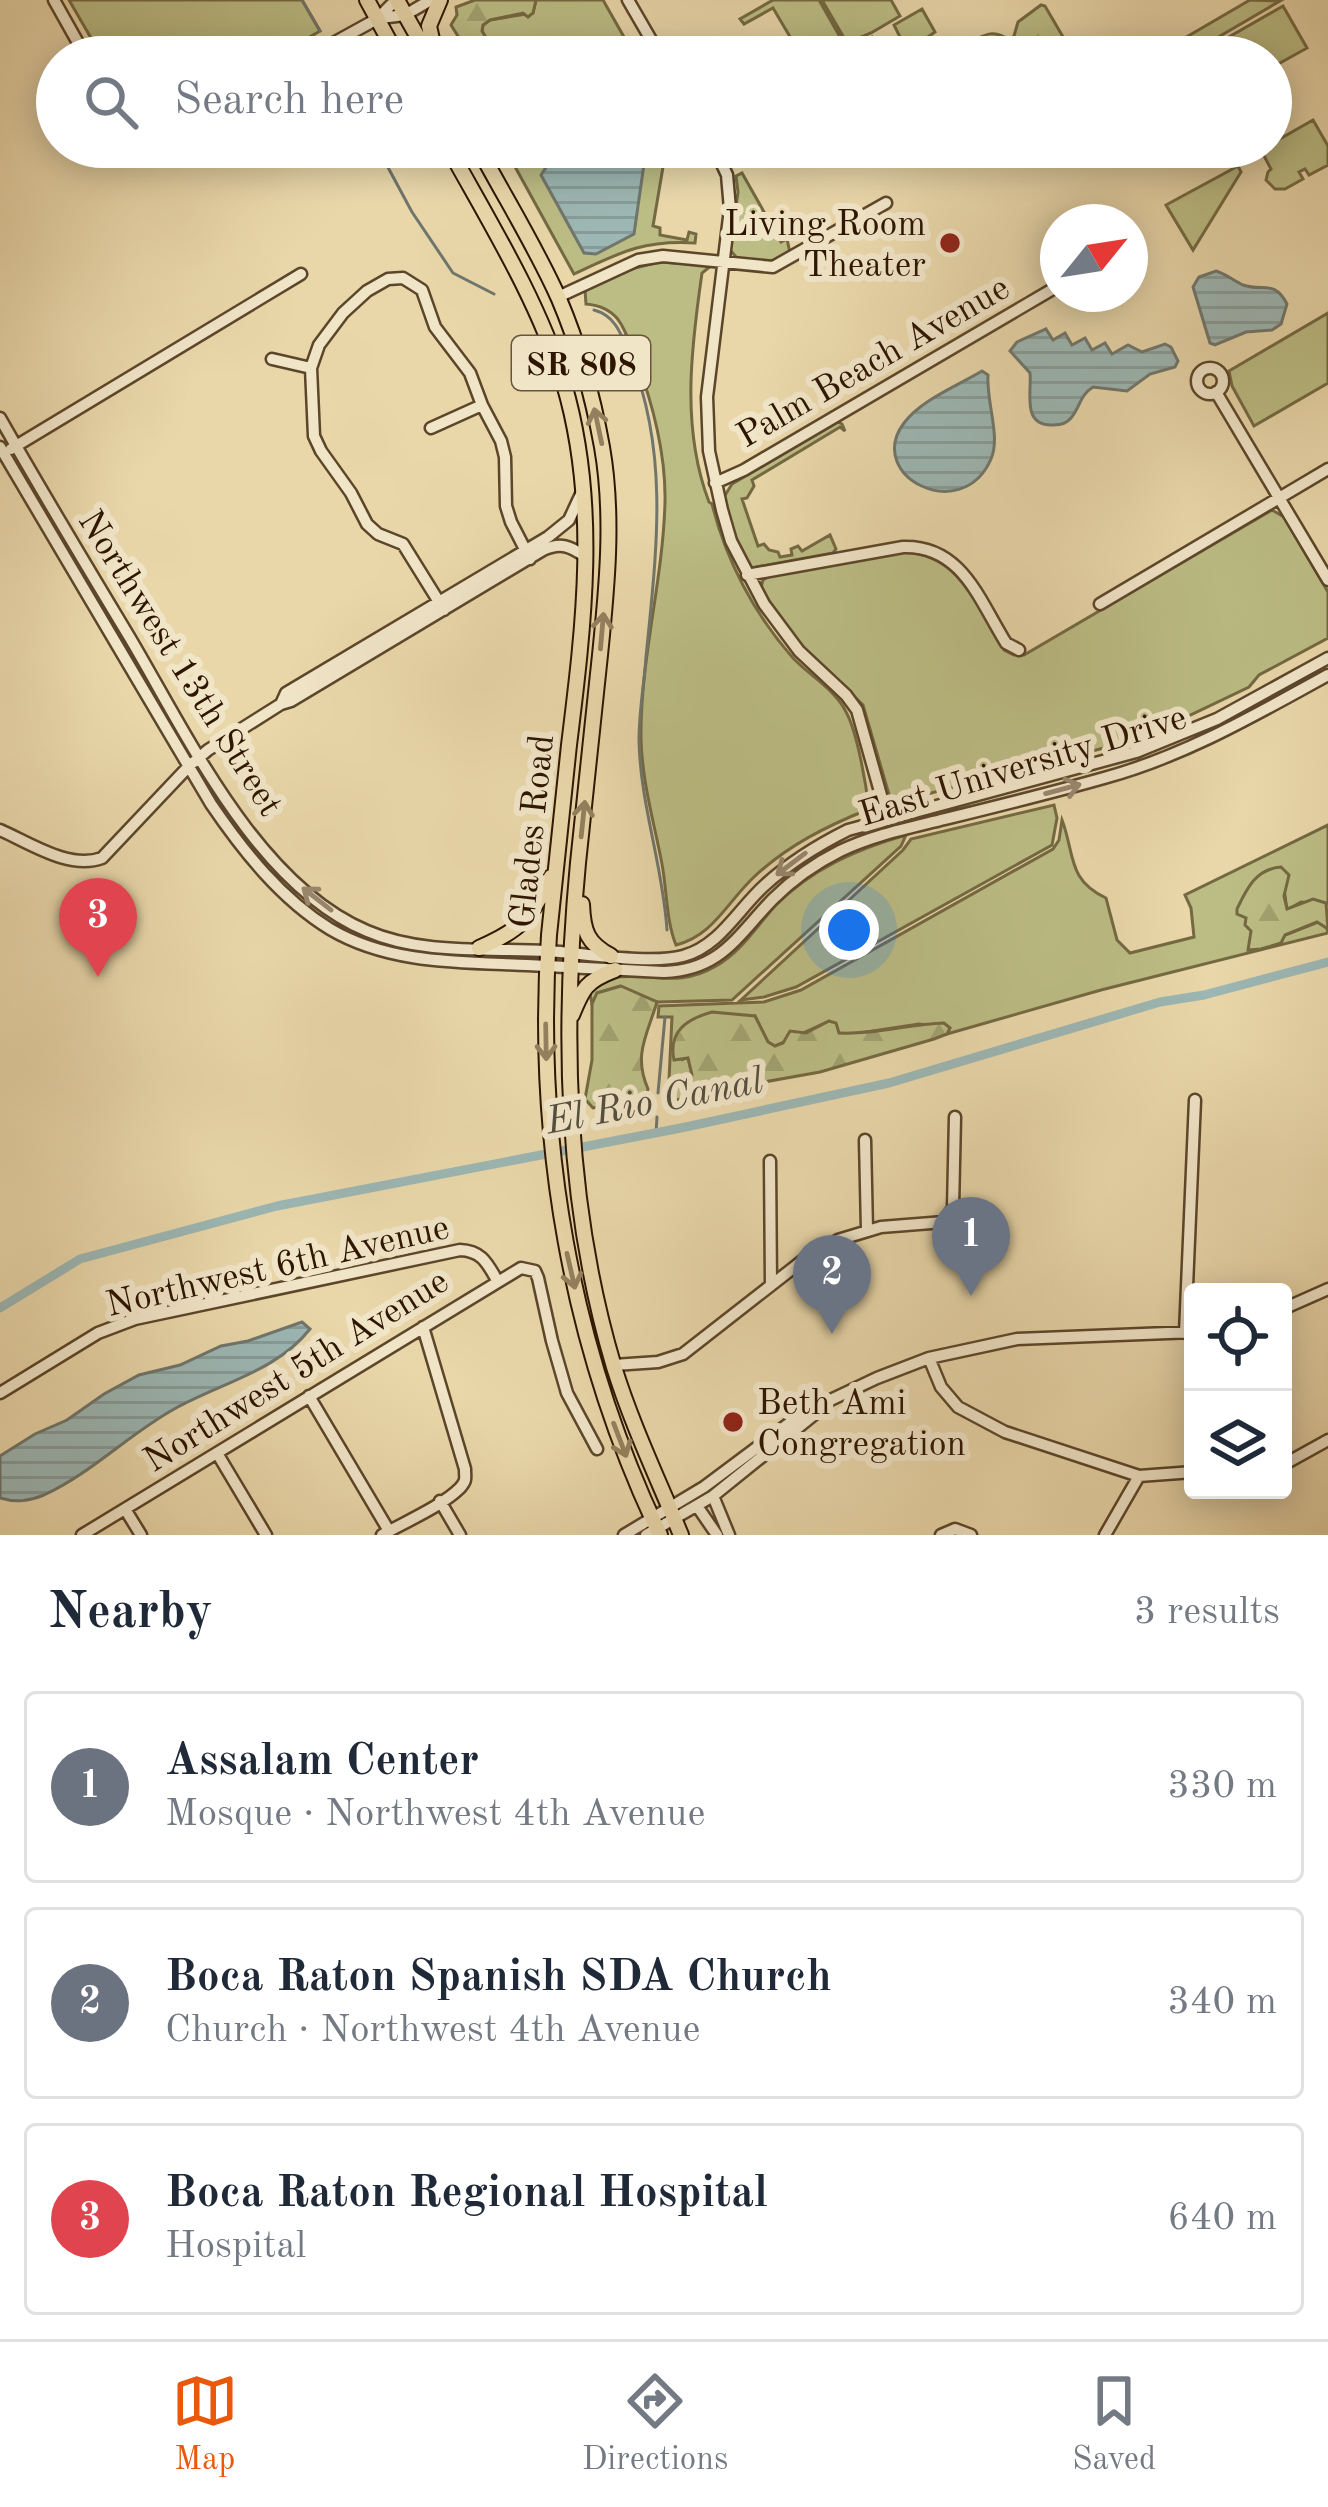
<!DOCTYPE html>
<html lang="en">
<head>
<meta charset="utf-8">
<style>
	:root { --surface:#fff; --page:#f6f6f7; --text:#1f2937; --muted:#747a83; --line:#e0e1e3; --accent:#ea580c }
	body { margin:0; font-family:"Old Standard TT",serif; background:var(--page); color:var(--text) }
	.controls { position:absolute; right:36px; bottom:36px; display:grid; overflow:hidden; border-radius:12px; box-shadow:0 6px 30px #0003 }
	.controls button { width:108px; height:108px; display:grid; place-items:center; padding:0; border:0; border-bottom:3px solid var(--line); background:var(--surface); color:var(--text); font:60px sans-serif }
	.compass { position:absolute; left:1040px; top:204px; width:108px; height:108px; border-radius:50%; background:var(--surface); box-shadow:0 6px 30px #0003; rotate:60deg }
	.you { position:absolute; left:849px; top:930px; width:42px; height:42px; margin:-30px; border:9px solid #fff; border-radius:50%; background:#1a73e8; box-shadow:0 0 0 18px #1a73e833 }
	.badge { display:grid; place-items:center; width:78px; height:78px; border-radius:50%; background:var(--accent); color:#fff; font-size:39px; font-weight:700 }
	.pin { position:absolute; translate:-50% -99px; filter:drop-shadow(0 3px 6px #0008) }
	.pin::after { content:''; position:absolute; top:63px; width:42px; height:36px; background:inherit; clip-path:polygon(0 0,100% 0,50% 100%) }
	.list { margin:0; padding:0; list-style:none }
	h2 { display:flex; justify-content:space-between; align-items:center; height:156px; margin:0; padding:0 48px; font-size:51px }
	h2 small { font-size:39px; font-weight:400; color:var(--muted) }
	.list li { display:grid; grid-template-columns:78px 1fr auto; gap:36px; align-items:center; box-sizing:border-box; height:192px; margin:0 24px 24px; padding:0 24px; border:3px solid var(--line); border-radius:12px }
	.list b { display:block; font-size:45px; white-space:nowrap }
	.list p { margin:0; font-size:39px; white-space:nowrap; color:var(--muted) }
	.list em { font-size:39px; font-style:normal; color:var(--muted) }
	.icon { flex:none; width:66px; height:66px; fill:none; stroke:currentColor; stroke-width:2; stroke-linecap:round; stroke-linejoin:round }
	.map { position:relative; flex:none; width:1328px; height:1535px; overflow:hidden }
	.search { position:absolute; background:var(--surface); box-shadow:0 6px 30px #0003; left:36px; right:36px; top:36px; height:132px; display:flex; align-items:center; gap:30px; box-sizing:border-box; padding:0 42px; border-radius:66px; color:var(--muted); font-size:45px }
	.sheet { height:804px; background:var(--surface) }
	nav { display:flex; justify-content:space-around; align-items:center; box-sizing:border-box; height:168px; border-top:3px solid var(--line); background:var(--surface); font-size:33px; color:var(--muted) }
	nav a { display:grid; justify-items:center; gap:6px }
	nav .on { color:var(--accent) }
	.map>svg:first-child { display:block }
	.grass { fill:#bcbd85; stroke:#746942; stroke-width:3 }
	.forest { fill:url(#forest-firs); stroke:#746942; stroke-width:3 }
	.water { fill:url(#water-rules); stroke:#70766c; stroke-width:3 }
	.lines { fill:none; stroke-linecap:round; stroke-linejoin:round }
	.stream { stroke:#70766c; stroke-width:3 }
	.canal { stroke:#9cb7b4; stroke-width:9 }
	.minor-casing { stroke:#5c462a; stroke-width:15 }
	.major-casing { stroke:#2d1500; stroke-width:18 }
	.minor { stroke:#f1e5c8; stroke-width:10 }
	.major { stroke:#e9d7aa; stroke-width:14 }
	.oneway { stroke:#94805e }
	.oneway2 { stroke:#99876e }
	.poi-dot { fill:#8f2418; stroke:#f1e5c8; stroke-width:4.5 }
	.labels { text-anchor:middle; stroke-width:12; stroke-linejoin:round; paint-order:stroke }
	.shield { fill:#f1e5c8; stroke:#68533c; stroke-width:3 }
	.shield-label { font-size:33px; font-weight:bold; fill:#2d1500 }
	.poi-label { font-size:36px; fill:#2d1500; stroke:#f1e5c8; text-anchor:end }
	.street-label { font-size:36px; fill:#2d1500; stroke:#f1e5c8 }
	.water-label { font-size:39px; font-style:italic; fill:#544e3f; stroke:#f1e5c8 }
</style>
</head>
<body>
<div class="map">
<svg width="1328" height="1535" viewBox="0 0 1328 1535">
	<defs>
		<pattern id="forest-firs" width="22" height="20" patternUnits="userSpaceOnUse" patternTransform="scale(3)"><rect width="22" height="20" fill="#bcbd85"/><path d="M5 1l3.5 6h-7zM16 11l3.5 6h-7z" fill="#a2a271"/></pattern>
		<pattern id="water-rules" width="6" height="5" patternUnits="userSpaceOnUse" patternTransform="scale(3)"><rect width="6" height="5" fill="#9cb7b4"/><path d="M0 2.5h6" fill="none" stroke="#879c99"/></pattern>
	</defs>
	<rect width="100%" height="100%" fill="#e9d7aa"/>
	<filter id="stains"><feTurbulence type="fractalNoise" baseFrequency=".00167" numOctaves="4"/><feColorMatrix values="0 0 0 0 .2 0 0 0 0 .09 0 0 0 0 .02 0 0 0 .5 -.17"/></filter>
	<radialGradient id="worn" r=".72"><stop offset=".6" stop-color="#630" stop-opacity="0"/><stop offset="1" stop-color="#630" stop-opacity=".3"/></radialGradient>
	<path class="grass" d="M 69,0 L 302,0 L 320,31 L 275,57 L 102,57 Z
		M 536,0 L 603,0 L 624,37 L 602,50 L 604,57 L 502,57 L 505,47 L 499,41 L 486,38 L 482,31 L 483,25 L 490,20 L 533,13 Z
		M 773,0 L 819,0 L 844,44 L 822,57 L 802,57 L 773,8 L 744,24 L 740,19 Z
		M 822,0 L 891,0 L 900,16 L 871,33 L 847,43 Z
		M 1250,0 L 1280,1 L 1191,53 L 1183,39 Z
		M 1283,6 L 1307,48 L 1271,68 L 1271,57 L 1194,57 Z
		M 922,9 L 935,32 L 925,39 L 933,53 L 944,47 L 950,57 L 855,57 L 853,53 L 856,45 L 872,37 L 883,55 L 903,43 L 894,25 Z
		M 1313,120 L 1328,146 L 1328,165 L 1309,175 L 1305,169 L 1299,172 L 1303,179 L 1285,189 L 1275,189 L 1266,180 L 1268,172 L 1271,169 L 1262,152 L 1271,144 Z
		M 541,147 L 651,147 L 663,167 L 653,226 L 660,228 L 660,235 L 687,240 L 689,232 L 696,234 L 695,243 C 643,240 621,252 574,274 L 513,163 Z
		M 1238,166 L 1241,172 L 1193,250 L 1166,205 Z
		M 742,173 L 781,242 L 787,239 L 790,253 L 773,262 L 737,258 L 730,250 L 738,192 L 736,176 Z
		M 659,262 L 712,265 L 702,273 C 691,349 681,428 709,502 L 712,504 C 726,560 754,614 793,658 C 809,675 834,689 845,710 C 857,730 866,784 869,809 C 827,826 788,845 754,877 C 728,901 713,936 676,945 C 666,920 667,891 662,864 C 654,822 642,782 641,738 C 640,660 663,581 665,502 C 666,456 653,403 636,360 C 625,331 621,307 586,304 L 585,290 L 635,268 Z
		M 1328,313 L 1328,383 L 1254,426 L 1232,386 L 1229,371 Z
		M 838,422 L 842,424 L 845,431 L 840,427 L 752,480 L 754,486 L 747,498 L 742,499 L 758,546 L 764,544 L 769,550 L 778,552 L 780,557 L 792,555 L 791,549 L 798,546 L 802,551 L 830,535 L 836,549 L 833,553 L 751,568 L 733,532 L 724,497 L 732,484 Z
		M 1272,510 L 1284,517 L 1328,592 L 1328,638 L 1259,675 L 1249,687 L 1161,729 L 1123,743 L 897,802 L 890,798 L 863,705 L 798,642 L 776,614 L 761,587 L 763,580 L 770,576 L 902,552 C 960,553 978,607 1004,650 L 1014,655 L 1024,655 Z
		M 1054,805 L 1057,818 L 1052,845 L 796,987 L 764,997 L 741,1000 L 903,850 L 911,839 Z
		M 1062,820 C 1075,854 1067,880 1106,898 L 1117,940 L 1130,953 L 1194,937 L 1191,908 L 1185,895 L 1328,825 L 1328,904 L 1301,902 L 1287,910 L 1281,867 L 1285,935 L 1318,922 L 1326,925 L 1328,933 L 1101,990 L 947,1034 L 949,1028 L 919,1024 L 853,1034 L 839,1033 L 829,1021 L 775,1046 L 768,1042 L 755,1016 L 681,1060 L 688,1057 L 692,1075 L 690,1088 L 697,1094 L 689,1098 L 668,1101 L 672,1017 L 658,1017 L 659,1006 L 764,1002 L 801,990 L 1053,849 L 1059,840 Z
		M 906,835 L 901,846 L 732,1000 L 657,1002 L 620,986 L 597,993 L 592,1004 L 589,988 C 597,984 607,978 615,977 C 653,973 679,988 716,966 C 741,952 756,927 775,906 C 811,869 857,849 906,835 Z"/>
	<path class="forest" d="M 475,0 L 536,0 L 533,13 L 528,17 L 523,13 L 490,20 L 483,25 L 482,31 L 486,38 L 499,41 L 505,48 L 502,57 L 471,57 L 451,25 L 457,15 L 456,7 Z
		M 1041,5 L 1045,6 L 1066,42 L 1064,57 L 967,57 L 971,42 C 985,34 995,29 1009,40 L 1014,36 L 1018,22 Z
		M 1281,867 L 1289,875 L 1284,896 L 1287,909 L 1313,899 L 1326,903 L 1328,929 L 1317,922 L 1285,935 L 1281,943 L 1261,949 L 1248,950 L 1251,931 L 1245,925 L 1246,918 L 1237,914 L 1237,909 C 1247,888 1256,869 1281,867 Z
		M 621,986 L 657,1002 C 647,1035 633,1055 648,1089 L 644,1100 L 593,1108 L 585,1099 L 592,1060 L 592,1004 L 597,993 Z
		M 712,1012 L 755,1016 L 768,1042 L 775,1046 L 783,1043 L 790,1031 L 806,1033 L 829,1021 L 836,1023 L 839,1033 C 874,1035 909,1024 944,1023 L 950,1028 L 947,1034 L 934,1039 L 820,1072 L 697,1094 L 690,1089 L 692,1075 L 688,1058 L 674,1060 C 668,1031 687,1019 712,1012 Z"/>
	<path class="water" d="M 582,147 L 639,147 L 645,157 L 634,234 L 596,254 L 584,253 L 541,175 L 547,166 Z
		M 1216,271 C 1226,274 1234,281 1243,285 C 1263,292 1274,279 1287,304 L 1281,324 L 1272,330 L 1246,332 L 1215,345 L 1210,343 L 1193,287 L 1199,277 Z
		M 1046,329 L 1053,340 L 1065,333 L 1072,345 L 1085,338 L 1092,350 L 1105,343 L 1112,354 L 1128,345 L 1142,352 L 1165,344 L 1171,347 L 1178,361 L 1175,367 L 1150,374 L 1127,391 L 1093,387 C 1079,396 1081,406 1071,418 C 1067,423 1061,425 1054,425 C 1021,427 1032,393 1030,373 L 1010,351 L 1017,342 Z
		M 982,371 L 988,375 C 986,402 1001,436 991,459 C 962,526 864,476 904,423 C 921,400 957,386 982,371 Z
		M 302,1322 L 310,1329 C 277,1371 221,1383 176,1408 C 130,1433 92,1473 44,1495 C 29,1501 16,1503 0,1498 L 0,1456 L 35,1434 L 67,1420 L 104,1394 L 139,1375 L 180,1365 L 221,1346 L 248,1341 Z"/>
	<g class="lines">
		<path class="stream" d="M 302,0 L 320,31
			M 377,147 L 412,212 L 453,273 L 494,294
			M 594,310 C 617,316 622,337 631,358 C 670,456 656,555 646,657 C 644,685 639,712 639,740 C 640,804 663,866 667,930
			M 658,1093 L 665,1017
			M 656,1133 L 657,1117"/>
		<path class="canal" d="M 0,1308 L 80,1259 L 277,1206 L 681,1128 L 889,1083 L 1160,1002 L 1204,995 L 1328,962"/>
		<g class="minor-casing">
			<path id="minor" d="M 54,0 L 86,57
				M 628,0 L 661,57
				M 380,18 L 405,15 L 431,0
				M 308,57 L 377,19 L 396,0
				M 140,147 L 152,150 L 164,147
				M 714,147 L 727,175 L 730,209 L 707,397 L 709,451 L 722,510 L 731,541 L 764,604 L 799,651 L 846,695 L 857,710 L 888,820
				M 558,297 L 638,260 L 663,256 L 773,267 L 886,203
				M 272,359 L 311,368
				M1197 381a13 13 0 1 1 26 0a13 13 0 1 1-26 0Z
				M 1216,392 L 1328,580
				M 0,418 C 42,492 86,565 130,638 C 188,736 257,885 367,931 C 422,955 488,948 547,951 C 582,953 651,965 683,956 C 720,946 738,909 765,885 C 790,862 818,845 848,830 L 1136,752 L 1217,719 L 1328,658
				M 431,428 L 482,405
				M 0,447 L 211,804 C 243,851 281,899 330,929 C 389,964 460,962 527,965 C 572,967 618,970 664,972 C 721,970 737,936 773,899 C 792,880 816,863 840,851 C 873,835 909,828 945,819 C 998,806 1051,793 1104,778 C 1185,756 1255,715 1328,675
				M 11,449 L 301,274
				M 715,483 L 744,470 L 1058,286
				M 747,575 L 903,547 C 962,545 979,600 1006,643 L 1019,650
				M 1100,604 L 1328,469
				M 444,610 L 403,544 L 378,534 L 367,524 L 351,493 L 321,451 L 314,436 L 311,368 L 319,345 L 343,313 L 367,291 L 388,279 L 403,278 L 422,290 L 435,327 L 470,373 L 482,405 L 501,441 L 505,457 L 506,506 L 511,522 L 530,559
				M 281,704 L 286,693 L 548,537 L 569,520 L 582,492
				M 0,830 C 30,843 69,870 102,858 L 189,766 L 208,750 L 281,704 L 291,701 L 543,550 C 561,542 570,546 586,557
				M 865,1140 L 867,1230
				M 770,1161 L 771,1285
				M 1283,1309 L 1328,1289
				M 1185,1333 L 1195,1100
				M 929,1358 L 941,1387 L 958,1407 L 1005,1432 L 1139,1476 L 1193,1472
				M 614,1365 L 658,1362 L 683,1354 L 806,1258 L 838,1240 L 881,1227 L 944,1222 L 953,1208 L 955,1117
				M 0,1393 L 98,1333 L 135,1319 L 460,1250 C 482,1251 487,1263 497,1280
				M 309,1396 L 389,1531
				M 217,1453 L 266,1535
				M 1283,1465 L 1328,1440
				M 713,1496 L 729,1535
				M 440,1501 L 460,1535
				M 697,1506 L 717,1535
				M 125,1509 L 141,1535
				M 82,1535 L 521,1268 L 535,1271 L 538,1278 L 552,1341 L 567,1393 L 597,1449
				M 382,1535 C 405,1522 442,1506 460,1488 C 467,1480 465,1479 465,1469 L 423,1327
				M 624,1535 L 704,1487 L 803,1413 L 877,1378 L 929,1358 L 1017,1339 L 1193,1332
				M 646,1535 L 713,1496 L 826,1405
				M 941,1535 L 955,1529 L 971,1535
				M 1105,1535 L 1139,1476"/>
		</g>
		<g class="major-casing">
			<path id="major" d="M 367,0 L 398,57
				M 397,0 L 429,57
				M 436,57 L 429,26 L 440,0
				M 448,147 C 490,223 538,300 564,384 C 599,503 584,624 569,745 C 562,808 556,872 549,935 C 535,1141 571,1349 660,1535
				M 478,147 C 505,198 536,247 559,299 C 579,346 593,397 602,447 C 614,515 607,587 600,655 C 593,724 585,794 578,863 C 562,1031 565,1203 614,1367 C 632,1425 658,1479 681,1535
				M 582,904 C 583,931 587,943 611,956
				M 479,948 C 523,929 529,919 551,877
				M 572,1015 C 583,988 586,981 615,970"/>
		</g>
		<use href="#minor" class="minor"/>
		<use href="#major" class="major"/>
	</g>
	<defs><path id="oneway-shaft" d="M-6 0H5M1.5-3L5.5 0L1.5 3" fill="none" stroke-width="1.6" stroke-linecap="round" stroke-linejoin="round" transform="scale(3)"/></defs>
	<g class="oneway">
		<use href="#oneway-shaft" transform="translate(598 426) rotate(-102)"/>
		<use href="#oneway-shaft" transform="translate(602 631) rotate(-85)"/>
		<use href="#oneway-shaft" transform="translate(583 819) rotate(-84)"/>
		<use href="#oneway-shaft" transform="translate(546 1042) rotate(89)"/>
		<use href="#oneway-shaft" transform="translate(571 1271) rotate(77)"/>
		<use href="#oneway-shaft" transform="translate(620 1440) rotate(69)"/>
	</g>
	<g class="oneway2">
		<use href="#oneway-shaft" transform="translate(1063 789) rotate(-15)"/>
		<use href="#oneway-shaft" transform="translate(791 864) rotate(143)"/>
		<use href="#oneway-shaft" transform="translate(317 899) rotate(-142)"/>
	</g>
	<g class="poi-dot">
		<circle cx="950" cy="243" r="12"/>
		<circle cx="733" cy="1422" r="12"/>
	</g>
	<g class="labels">
		<rect class="shield" x="512" y="336" width="138" height="54" rx="9"/>
		<g class="shield-label">
			<text x="581" y="375">SR 808</text>
		</g>
		<g class="poi-label">
			<text x="926" y="235">Living Room<tspan x="926" dy="41">Theater</tspan></text>
			<text x="757" y="1414" text-anchor="start">Beth Ami<tspan x="757" dy="41">Congregation</tspan></text>
		</g>
		<g class="street-label">
			<text transform="translate(872 360) rotate(-30)" y="13">Palm Beach Avenue</text>
			<text transform="translate(182 662) rotate(58)" y="13">Northwest 13th Street</text>
			<text transform="translate(1022 764) rotate(-17)" y="13">East University Drive</text>
			<text transform="translate(530 831) rotate(-84)" y="13">Glades Road</text>
			<text transform="translate(277 1264) rotate(-13)" y="13">Northwest 6th Avenue</text>
			<text transform="translate(295 1369) rotate(-32)" y="13">Northwest 5th Avenue</text>
		</g>
		<g class="water-label">
			<text transform="translate(654 1099) rotate(-11)" y="14">El Rio Canal</text>
		</g>
	</g>
	<rect width="100%" height="100%" filter="url(#stains)"/>
	<rect width="100%" height="100%" fill="url(#worn)"/>
</svg>
<div class="controls">
<button><svg class="icon" aria-label="locate" viewBox="0 0 24 24"><circle cx="12" cy="12" r="6"/><path d="M12 2v4M12 18v4M2 12h4M18 12h4"/></svg></button>
<button><svg class="icon" aria-label="layers" viewBox="0 0 24 24"><path d="M12 4l9 5-9 5-9-5zM3 14l9 5 9-5"/></svg></button>
</div>
<svg class="compass" viewBox="-18 -18 36 36"><path d="M0-13l5 13h-10z" fill="#e53935"/><path d="M0 13l5-13h-10z" fill="#747a83"/></svg>
<div class="you"></div>
<div class="pin badge" style="left:971px;top:1296px;background:#6b7280">1</div>
<div class="pin badge" style="left:832px;top:1334px;background:#6b7280">2</div>
<div class="pin badge" style="left:98px;top:977px;background:#e0444e">3</div>
<div class="search"><svg class="icon" aria-label="search" viewBox="0 0 24 24"><circle cx="10" cy="10" r="6"/><path d="M15 15l6 6"/></svg>Search here</div>
</div>
<section class="sheet">
<h2>Nearby<small>3 results</small></h2>
<ul class="list">
<li><span class="badge" style="background:#6b7280">1</span><div><b>Assalam Center</b><p>Mosque · Northwest 4th Avenue</p></div><em>330 m</em></li>
<li><span class="badge" style="background:#6b7280">2</span><div><b>Boca Raton Spanish SDA Church</b><p>Church · Northwest 4th Avenue</p></div><em>340 m</em></li>
<li><span class="badge" style="background:#e0444e">3</span><div><b>Boca Raton Regional Hospital</b><p>Hospital</p></div><em>640 m</em></li>
</ul>
</section>
<nav>
<a class="on"><svg class="icon" aria-label="map" viewBox="0 0 24 24"><path d="M3 6l6-2 6 2 6-2v14l-6 2-6-2-6 2zM9 4v14M15 6v14"/></svg>Map</a>
<a><svg class="icon" aria-label="directions" viewBox="0 0 24 24"><path d="M12 3l9 9-9 9-9-9zM9 14v-3h6M13 9l2 2-2 2"/></svg>Directions</a>
<a><svg class="icon" aria-label="saved" viewBox="0 0 24 24"><path d="M7 4h10v16l-5-4-5 4z"/></svg>Saved</a>
</nav>
</body>
</html>
